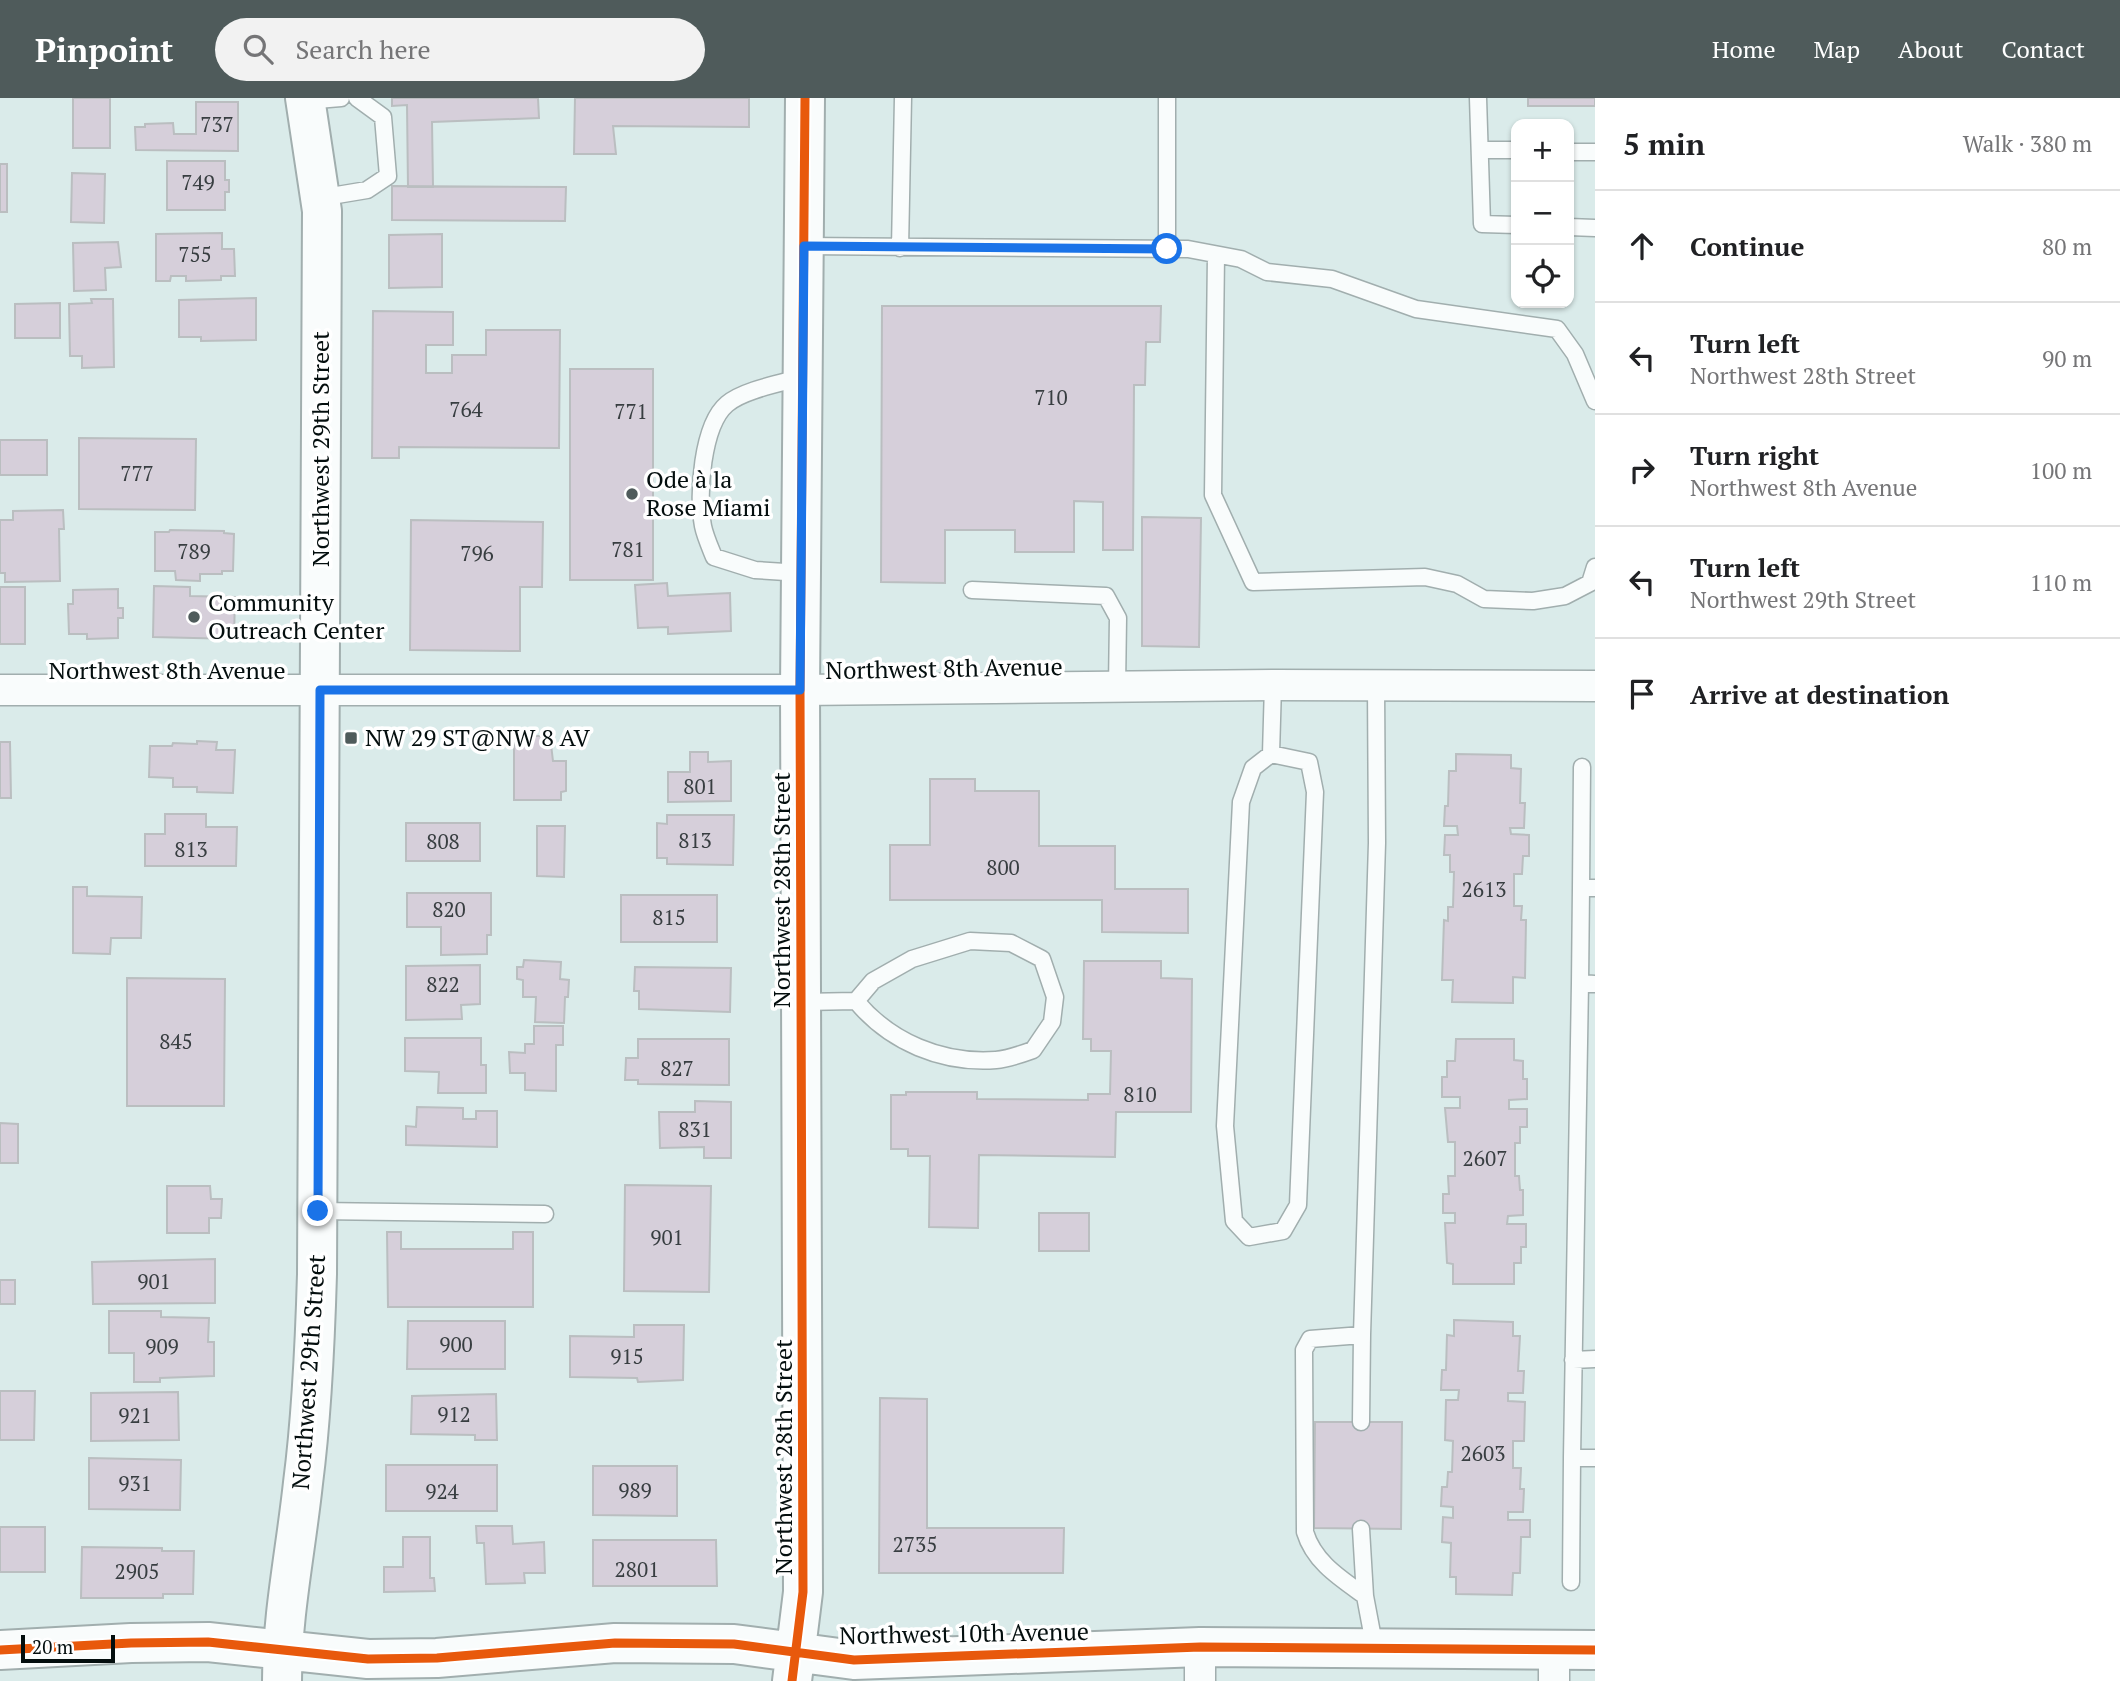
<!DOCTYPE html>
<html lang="en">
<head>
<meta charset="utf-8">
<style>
	:root { --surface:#fff; --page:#f2f2f2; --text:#202124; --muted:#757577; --line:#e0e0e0; --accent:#4f5b5b }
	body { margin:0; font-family:"PT Serif",serif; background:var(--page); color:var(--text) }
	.controls { position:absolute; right:21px; top:21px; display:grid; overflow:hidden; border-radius:14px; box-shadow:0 2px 5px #0004 }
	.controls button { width:63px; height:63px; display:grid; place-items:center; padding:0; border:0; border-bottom:2px solid var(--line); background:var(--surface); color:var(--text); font:35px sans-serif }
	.scale { position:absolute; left:21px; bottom:18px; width:94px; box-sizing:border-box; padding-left:7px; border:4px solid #040e0e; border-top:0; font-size:19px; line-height:24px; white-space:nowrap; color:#040e0e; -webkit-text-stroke:5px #fff; paint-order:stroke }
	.stop { position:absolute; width:21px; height:21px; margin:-16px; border:5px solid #1a73e8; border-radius:50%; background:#fff }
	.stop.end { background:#1a73e8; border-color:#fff; box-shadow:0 2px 7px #0008 }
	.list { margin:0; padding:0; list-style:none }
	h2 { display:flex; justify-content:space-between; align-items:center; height:91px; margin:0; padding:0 28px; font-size:30px }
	h2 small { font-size:23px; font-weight:400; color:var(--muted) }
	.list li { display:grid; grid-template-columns:46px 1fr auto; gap:21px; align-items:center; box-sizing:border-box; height:112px; padding:0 28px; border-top:2px solid var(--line) }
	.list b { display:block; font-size:26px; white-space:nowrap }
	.list p { margin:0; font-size:23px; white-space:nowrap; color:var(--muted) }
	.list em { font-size:23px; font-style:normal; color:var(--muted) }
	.icon { flex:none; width:38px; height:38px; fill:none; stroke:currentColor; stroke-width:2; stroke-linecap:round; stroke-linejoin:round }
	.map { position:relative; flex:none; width:1595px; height:1583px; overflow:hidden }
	header { display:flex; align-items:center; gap:42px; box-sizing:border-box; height:98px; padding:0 35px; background:var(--accent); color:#fff }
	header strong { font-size:33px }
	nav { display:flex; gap:38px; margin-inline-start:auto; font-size:24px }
	.search { width:490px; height:63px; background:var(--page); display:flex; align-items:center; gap:18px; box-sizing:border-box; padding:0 24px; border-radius:38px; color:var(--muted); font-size:26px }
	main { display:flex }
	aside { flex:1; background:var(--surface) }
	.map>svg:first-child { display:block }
	.building { fill:#d6cfda; stroke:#babec0; stroke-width:2 }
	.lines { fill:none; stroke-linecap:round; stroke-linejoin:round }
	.service-casing { stroke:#a1aeae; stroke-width:19 }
	.minor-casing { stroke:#a1aeae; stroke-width:33 }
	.tertiary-casing { stroke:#a1aeae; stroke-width:42 }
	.service { stroke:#f9fcfc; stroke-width:16 }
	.minor { stroke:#f9fcfc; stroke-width:30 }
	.tertiary { stroke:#f9fcfc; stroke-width:38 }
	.cycleway-casing { stroke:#fff; stroke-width:13 }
	.cycleway { stroke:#e8590c; stroke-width:9 }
	.route { stroke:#1a73e8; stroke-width:9 }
	.poi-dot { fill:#4f5b5b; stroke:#fff; stroke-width:2.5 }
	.labels { text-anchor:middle; stroke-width:7; stroke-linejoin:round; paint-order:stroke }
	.number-label { font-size:21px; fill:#383e41 }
	.street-label { font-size:24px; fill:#040e0e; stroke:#fff }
	.poi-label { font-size:24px; fill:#040e0e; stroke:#fff; text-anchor:start }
</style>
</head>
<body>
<header>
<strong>Pinpoint</strong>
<div class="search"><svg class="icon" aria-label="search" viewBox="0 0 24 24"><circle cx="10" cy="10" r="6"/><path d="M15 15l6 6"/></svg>Search here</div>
<nav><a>Home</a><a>Map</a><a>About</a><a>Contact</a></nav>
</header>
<main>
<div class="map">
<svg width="1595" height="1583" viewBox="0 0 1595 1583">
	<rect width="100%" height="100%" fill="#daebea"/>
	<path class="building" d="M 73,0 L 110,0 L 110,50 L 73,50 Z
		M 392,0 L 538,0 L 539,20 L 432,24 L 433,89 L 408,89 L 407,7 L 392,8 Z
		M 575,0 L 749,0 L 749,29 L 613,28 L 616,56 L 574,56 Z
		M 1528,0 L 1595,0 L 1595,8 L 1528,8 Z
		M 196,4 L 238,4 L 238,53 L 136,52 L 135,29 L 145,29 L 145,26 L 173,25 L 174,36 L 196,36 Z
		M 167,63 L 225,63 L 225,82 L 229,82 L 229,94 L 225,94 L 225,112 L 167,112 Z
		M 0,66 L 7,66 L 7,114 L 0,114 Z
		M 72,75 L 105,76 L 104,125 L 71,124 Z
		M 392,88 L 566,89 L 565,123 L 392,122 Z
		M 222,135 L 222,151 L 234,151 L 235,178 L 221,178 L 221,182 L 186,183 L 186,178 L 171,178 L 170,183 L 156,183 L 156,136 Z
		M 442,136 L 442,189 L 389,190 L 389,137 Z
		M 118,144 L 121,169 L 105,170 L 106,192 L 74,193 L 73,145 Z
		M 256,200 L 256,242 L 201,243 L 201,239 L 179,239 L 179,202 Z
		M 91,201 L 113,201 L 114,269 L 82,270 L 82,258 L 70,258 L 69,206 L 92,205 Z
		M 60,205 L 60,240 L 15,240 L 15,206 Z
		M 882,208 L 1161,208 L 1160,244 L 1146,244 L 1145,287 L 1134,287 L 1133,452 L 1103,452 L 1103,404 L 1074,403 L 1074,454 L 1015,454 L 1015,432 L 945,432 L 945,485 L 881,484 Z
		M 373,213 L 453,214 L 453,247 L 426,247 L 426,275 L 452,275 L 452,257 L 486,257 L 486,232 L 560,232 L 559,350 L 399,349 L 399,360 L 372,360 Z
		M 570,271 L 653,271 L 653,482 L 570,482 Z
		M 79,340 L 196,341 L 195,412 L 79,411 Z
		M 0,342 L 47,342 L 47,377 L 0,377 Z
		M 63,412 L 64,431 L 59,431 L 60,483 L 5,484 L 5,475 L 0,475 L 0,422 L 13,422 L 13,413 Z
		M 1142,419 L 1201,420 L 1199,549 L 1142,548 Z
		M 411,422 L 543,424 L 542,489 L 520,489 L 520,553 L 410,552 Z
		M 170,432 L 224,433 L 224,435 L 234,436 L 233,473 L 222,473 L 222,476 L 200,476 L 200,483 L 176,482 L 175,473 L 155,473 L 155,434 L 169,434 Z
		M 667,485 L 668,498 L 730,495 L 731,533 L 668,536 L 668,529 L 638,530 L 635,487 Z
		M 154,488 L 190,489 L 190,498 L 235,499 L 234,541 L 153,539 Z
		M 0,489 L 25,489 L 25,546 L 0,546 Z
		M 118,491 L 118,510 L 123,510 L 123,520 L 118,520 L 118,540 L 87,541 L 87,536 L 69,536 L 68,506 L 73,506 L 73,492 Z
		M 516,638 L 550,638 L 553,663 L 566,663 L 566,693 L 561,694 L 561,702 L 514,702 L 514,649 Z
		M 197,643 L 217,644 L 216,652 L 235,652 L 233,695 L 197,694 L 197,689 L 173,689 L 173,680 L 149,679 L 150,648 L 172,648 L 173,645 L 197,646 Z
		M 0,644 L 10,644 L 11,700 L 0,700 Z
		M 690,654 L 708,654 L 708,664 L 731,663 L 731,703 L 668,704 L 668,674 L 690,674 Z
		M 1456,656 L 1511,657 L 1511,670 L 1521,671 L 1520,705 L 1525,705 L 1524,730 L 1510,730 L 1511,736 L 1529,737 L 1529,758 L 1523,758 L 1522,776 L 1514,776 L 1514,808 L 1522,808 L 1521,822 L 1526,822 L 1525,880 L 1513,879 L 1513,905 L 1452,904 L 1453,882 L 1442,882 L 1444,822 L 1448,823 L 1448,809 L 1453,809 L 1454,774 L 1450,774 L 1450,757 L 1444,757 L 1445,737 L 1458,737 L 1457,728 L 1444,728 L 1445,708 L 1448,708 L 1449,673 L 1456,673 Z
		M 930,681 L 975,681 L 975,693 L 1039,693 L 1039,748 L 1115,748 L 1115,791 L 1188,791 L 1188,835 L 1102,834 L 1102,802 L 890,802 L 890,747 L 930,747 Z
		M 165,716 L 206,716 L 206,729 L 237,729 L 236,768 L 145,768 L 145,736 L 165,736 Z
		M 667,717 L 734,717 L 733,767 L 667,766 L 667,760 L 657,760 L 657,725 L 667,726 Z
		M 406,725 L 480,725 L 480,763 L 406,763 Z
		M 537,728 L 565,728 L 564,779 L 537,778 Z
		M 73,789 L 87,789 L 87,798 L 142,799 L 141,840 L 111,840 L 110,856 L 73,855 Z
		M 407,795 L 491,795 L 491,837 L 487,837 L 487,856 L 441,857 L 441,829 L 407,829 Z
		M 621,797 L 717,797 L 717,844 L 621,844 Z
		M 524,862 L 561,864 L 560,881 L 569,882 L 568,899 L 565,899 L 564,925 L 535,924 L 536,899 L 523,899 L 523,882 L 517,881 L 517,869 L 523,869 Z
		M 1084,863 L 1161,863 L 1161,880 L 1192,881 L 1191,1014 L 1116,1014 L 1115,1059 L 979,1057 L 978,1130 L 929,1129 L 930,1058 L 908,1058 L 908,1051 L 891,1051 L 891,997 L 906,997 L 906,994 L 977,994 L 977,1001 L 1088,1002 L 1088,996 L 1110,996 L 1111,953 L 1091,953 L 1091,941 L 1083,941 Z
		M 480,867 L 480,906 L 461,907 L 462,921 L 406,922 L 406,868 Z
		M 635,869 L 731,870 L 730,914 L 639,911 L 639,893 L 634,893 Z
		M 127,880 L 225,881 L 224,1008 L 127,1008 Z
		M 534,928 L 563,928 L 563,947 L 556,947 L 556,993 L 525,992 L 525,975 L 510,975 L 509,954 L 525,955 L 525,946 L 534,946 Z
		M 405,940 L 481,940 L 481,967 L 486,967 L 486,995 L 438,995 L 439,974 L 405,973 Z
		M 638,941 L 729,941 L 729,987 L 638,986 L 638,982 L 625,982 L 626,960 L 638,960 Z
		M 1456,941 L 1514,941 L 1514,962 L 1523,963 L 1523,981 L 1527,981 L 1527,1001 L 1509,1002 L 1509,1011 L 1527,1011 L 1527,1029 L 1520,1029 L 1520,1045 L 1515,1045 L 1515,1078 L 1519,1078 L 1520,1092 L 1523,1092 L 1523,1117 L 1508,1118 L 1507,1126 L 1526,1126 L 1526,1149 L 1521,1149 L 1521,1165 L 1514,1165 L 1514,1186 L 1453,1186 L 1453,1166 L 1447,1165 L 1445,1125 L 1455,1125 L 1455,1115 L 1443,1115 L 1443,1096 L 1449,1096 L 1448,1078 L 1455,1078 L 1455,1044 L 1448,1044 L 1445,1010 L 1460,1010 L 1460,999 L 1442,999 L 1442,979 L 1447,979 L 1447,963 L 1455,963 Z
		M 695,1003 L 731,1004 L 731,1060 L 704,1060 L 704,1049 L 660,1050 L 659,1014 L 695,1014 Z
		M 417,1009 L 463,1010 L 463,1021 L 476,1021 L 476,1013 L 497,1013 L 497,1049 L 406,1047 L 406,1028 L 416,1029 Z
		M 0,1025 L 18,1026 L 18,1065 L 0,1065 Z
		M 625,1087 L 711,1088 L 709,1194 L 624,1193 Z
		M 167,1088 L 210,1088 L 211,1101 L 222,1101 L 221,1120 L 209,1120 L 209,1135 L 167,1135 Z
		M 1039,1115 L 1089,1115 L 1089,1153 L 1039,1153 Z
		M 387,1134 L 401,1134 L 401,1151 L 513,1151 L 513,1134 L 533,1134 L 533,1209 L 388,1209 Z
		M 215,1161 L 215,1205 L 93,1206 L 92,1164 Z
		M 0,1182 L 15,1182 L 15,1206 L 0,1206 Z
		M 109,1213 L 161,1213 L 161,1219 L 209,1220 L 208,1244 L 214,1244 L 214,1278 L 160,1280 L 160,1284 L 134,1284 L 134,1255 L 109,1255 Z
		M 1454,1222 L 1513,1224 L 1513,1238 L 1520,1238 L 1518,1273 L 1524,1273 L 1523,1295 L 1508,1295 L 1508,1303 L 1525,1304 L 1524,1343 L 1513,1343 L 1513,1370 L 1521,1370 L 1520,1391 L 1524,1391 L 1523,1414 L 1508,1414 L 1508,1422 L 1530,1422 L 1530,1439 L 1521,1439 L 1520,1475 L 1513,1475 L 1512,1497 L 1456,1496 L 1456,1479 L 1450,1479 L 1451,1445 L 1442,1444 L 1443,1419 L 1453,1420 L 1453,1409 L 1441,1408 L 1442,1389 L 1447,1389 L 1448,1374 L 1452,1374 L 1453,1343 L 1445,1342 L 1446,1302 L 1458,1302 L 1459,1292 L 1441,1292 L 1442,1272 L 1446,1272 L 1447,1237 L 1454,1238 Z
		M 408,1223 L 505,1223 L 505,1271 L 407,1271 Z
		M 634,1227 L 684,1227 L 683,1282 L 638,1284 L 637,1280 L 570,1279 L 570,1238 L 634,1239 Z
		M 0,1293 L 35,1293 L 34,1342 L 0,1342 Z
		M 178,1294 L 179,1342 L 91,1343 L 91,1295 Z
		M 496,1296 L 497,1342 L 475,1342 L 475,1337 L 411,1336 L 412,1298 Z
		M 880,1300 L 927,1301 L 927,1430 L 1064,1430 L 1063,1475 L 879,1475 Z
		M 1315,1324 L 1402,1324 L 1401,1431 L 1314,1430 Z
		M 89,1360 L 181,1362 L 180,1412 L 89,1411 Z
		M 386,1367 L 497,1367 L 497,1413 L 386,1413 Z
		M 593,1368 L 677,1368 L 677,1418 L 593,1417 Z
		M 476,1428 L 512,1428 L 513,1446 L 544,1444 L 545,1475 L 524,1475 L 525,1485 L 486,1486 L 484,1445 L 477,1445 Z
		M 0,1429 L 45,1429 L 45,1474 L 0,1474 Z
		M 403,1439 L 430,1439 L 430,1480 L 434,1480 L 435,1493 L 384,1494 L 384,1469 L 403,1469 Z
		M 593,1442 L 716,1442 L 717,1488 L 593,1488 Z
		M 82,1449 L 162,1450 L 162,1453 L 194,1453 L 193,1496 L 163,1496 L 163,1500 L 81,1500 Z"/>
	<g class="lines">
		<g class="service-casing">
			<path id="service" d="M 1167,0 L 1167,151
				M 1478,0 L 1482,126 L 1516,127
				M 305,3 L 341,0
				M 1480,52 L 1516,52
				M 1569,54 L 1595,54
				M 319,100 L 367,92 L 388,78 L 383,19 L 357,0
				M 1569,129 L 1595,130
				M 804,148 L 1188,151 L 1241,161 L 1267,174 L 1332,181 L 1416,211 L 1557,231 L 1575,256 L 1595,303
				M 900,150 L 903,0
				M 1216,157 L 1213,397 L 1253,484 L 1425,479 L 1457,486 L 1484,501 L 1533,503 L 1565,498 L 1590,485 L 1595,469
				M 801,475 L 755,472 L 714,459 C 710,449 705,438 703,428 C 697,398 702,327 727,306 C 743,292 782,285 803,279
				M 972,492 L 1106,498 L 1118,520 L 1117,589
				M 1271,656 L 1309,664 L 1315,694 L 1298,1107 L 1283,1133 L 1249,1139 L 1234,1123 L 1225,1028 L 1241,704 L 1253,670 Z
				M 1271,656 L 1273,587
				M 1581,790 L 1582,669
				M 1595,790 L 1581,790 L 1580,885 L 1595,886
				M 1580,885 L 1572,1360 L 1595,1360
				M 802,904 L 856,903 L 873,883 L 912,861 L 970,843 L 1011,845 L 1042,861 L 1055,899 L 1052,924 L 1033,952 C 1022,956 1008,961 996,962 C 942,966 890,944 856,903
				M 318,1113 L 545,1116
				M 1573,1262 L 1595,1261
				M 1361,1324 L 1362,1237
				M 1361,1431 L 1365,1498
				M 1571,1484 L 1572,1360
				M 1375,1551 L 1365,1498 C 1340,1480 1314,1464 1305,1434 L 1304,1252 L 1310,1241 L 1362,1237 L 1377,745 L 1376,588"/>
		</g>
		<g class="minor-casing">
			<path id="minor" d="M 0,592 L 800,592 L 1273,587 L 1595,588
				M 1200,1583 L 1200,1549
				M 1554,1583 L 1554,1552"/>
		</g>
		<g class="tertiary-casing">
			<path id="tertiary" d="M 0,1552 L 131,1545 L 208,1544 L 368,1561 L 437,1560 L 615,1545 L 734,1546 L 854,1562 L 1200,1549 L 1595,1552
				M 282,1583 C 282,1517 296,1451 303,1385 C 312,1316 315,1246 317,1176 L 322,113 L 305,0
				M 792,1583 L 803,1494 L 800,592 L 805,0"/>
		</g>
		<use href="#service" class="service"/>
		<use href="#minor" class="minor"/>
		<use href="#tertiary" class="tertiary"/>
		<g class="cycleway-casing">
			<path id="cycleway" d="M 0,1552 L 131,1545 L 208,1544 L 368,1561 L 437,1560 L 615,1545 L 734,1546 L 854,1562 L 1200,1549 L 1595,1552
				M 792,1583 L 803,1494 L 800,592 L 805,0"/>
		</g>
		<use href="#cycleway" class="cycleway"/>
	</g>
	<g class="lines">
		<path class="route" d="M 318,1113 L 320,592 L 800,592 L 804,148 L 1167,151"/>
	</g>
	<g class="poi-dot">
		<circle cx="632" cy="396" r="7"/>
		<circle cx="194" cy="519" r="7"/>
		<rect x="344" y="633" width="14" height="14" rx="3.5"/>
	</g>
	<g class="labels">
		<g class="number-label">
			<text x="217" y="34">737</text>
			<text x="198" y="92">749</text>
			<text x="195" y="164">755</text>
			<text x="1051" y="307">710</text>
			<text x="466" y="319">764</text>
			<text x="631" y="321">771</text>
			<text x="137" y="383">777</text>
			<text x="628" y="459">781</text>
			<text x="194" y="461">789</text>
			<text x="477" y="463">796</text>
			<text x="700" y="696">801</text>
			<text x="695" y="750">813</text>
			<text x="443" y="751">808</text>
			<text x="191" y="759">813</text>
			<text x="1003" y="777">800</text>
			<text x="1484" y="799">2613</text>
			<text x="449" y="819">820</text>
			<text x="669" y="827">815</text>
			<text x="443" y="894">822</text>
			<text x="176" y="951">845</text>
			<text x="677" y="978">827</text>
			<text x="1140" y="1004">810</text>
			<text x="695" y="1039">831</text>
			<text x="1485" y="1068">2607</text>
			<text x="667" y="1147">901</text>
			<text x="154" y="1191">901</text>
			<text x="456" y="1254">900</text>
			<text x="162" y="1256">909</text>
			<text x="627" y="1266">915</text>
			<text x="454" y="1324">912</text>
			<text x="135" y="1325">921</text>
			<text x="1483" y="1363">2603</text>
			<text x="135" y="1393">931</text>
			<text x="635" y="1400">989</text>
			<text x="442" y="1401">924</text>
			<text x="915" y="1454">2735</text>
			<text x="637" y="1479">2801</text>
			<text x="137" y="1481">2905</text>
		</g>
		<g class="street-label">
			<text transform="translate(321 351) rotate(-90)" y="8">Northwest 29th Street</text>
			<text transform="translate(944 571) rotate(-1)" y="8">Northwest 8th Avenue</text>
			<text x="167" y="581">Northwest 8th Avenue</text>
			<text transform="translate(782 792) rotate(-90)" y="8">Northwest 28th Street</text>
			<text transform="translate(309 1274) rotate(-86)" y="8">Northwest 29th Street</text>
			<text transform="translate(784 1359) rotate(-90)" y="8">Northwest 28th Street</text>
			<text transform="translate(964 1536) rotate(-1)" y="8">Northwest 10th Avenue</text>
		</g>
		<g class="poi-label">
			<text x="646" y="390">Ode à la<tspan x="646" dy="28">Rose Miami</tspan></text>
			<text x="208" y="513">Community<tspan x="208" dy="28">Outreach Center</tspan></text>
			<text x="365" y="648">NW 29 ST@NW 8 AV</text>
		</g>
	</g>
</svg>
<div class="controls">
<button>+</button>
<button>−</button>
<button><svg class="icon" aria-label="locate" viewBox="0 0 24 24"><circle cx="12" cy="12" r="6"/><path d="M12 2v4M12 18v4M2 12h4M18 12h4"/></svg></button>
</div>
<div class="scale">20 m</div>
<div class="stop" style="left:1167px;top:151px"></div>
<div class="stop end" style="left:318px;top:1113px"></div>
</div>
<aside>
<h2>5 min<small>Walk · 380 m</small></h2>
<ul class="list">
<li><svg class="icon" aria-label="ahead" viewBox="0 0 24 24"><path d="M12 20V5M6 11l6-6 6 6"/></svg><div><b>Continue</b></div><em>80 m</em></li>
<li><svg class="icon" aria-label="left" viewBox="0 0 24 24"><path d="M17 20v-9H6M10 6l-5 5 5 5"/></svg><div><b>Turn left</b><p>Northwest 28th Street</p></div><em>90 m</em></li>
<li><svg class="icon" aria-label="right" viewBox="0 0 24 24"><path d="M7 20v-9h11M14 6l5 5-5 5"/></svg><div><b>Turn right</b><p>Northwest 8th Avenue</p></div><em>100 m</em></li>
<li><svg class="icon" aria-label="left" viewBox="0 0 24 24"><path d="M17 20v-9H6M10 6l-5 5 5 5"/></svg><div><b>Turn left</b><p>Northwest 29th Street</p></div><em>110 m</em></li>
<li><svg class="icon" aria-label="arrive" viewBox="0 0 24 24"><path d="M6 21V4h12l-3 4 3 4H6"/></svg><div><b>Arrive at destination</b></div></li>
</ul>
</aside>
</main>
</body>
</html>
